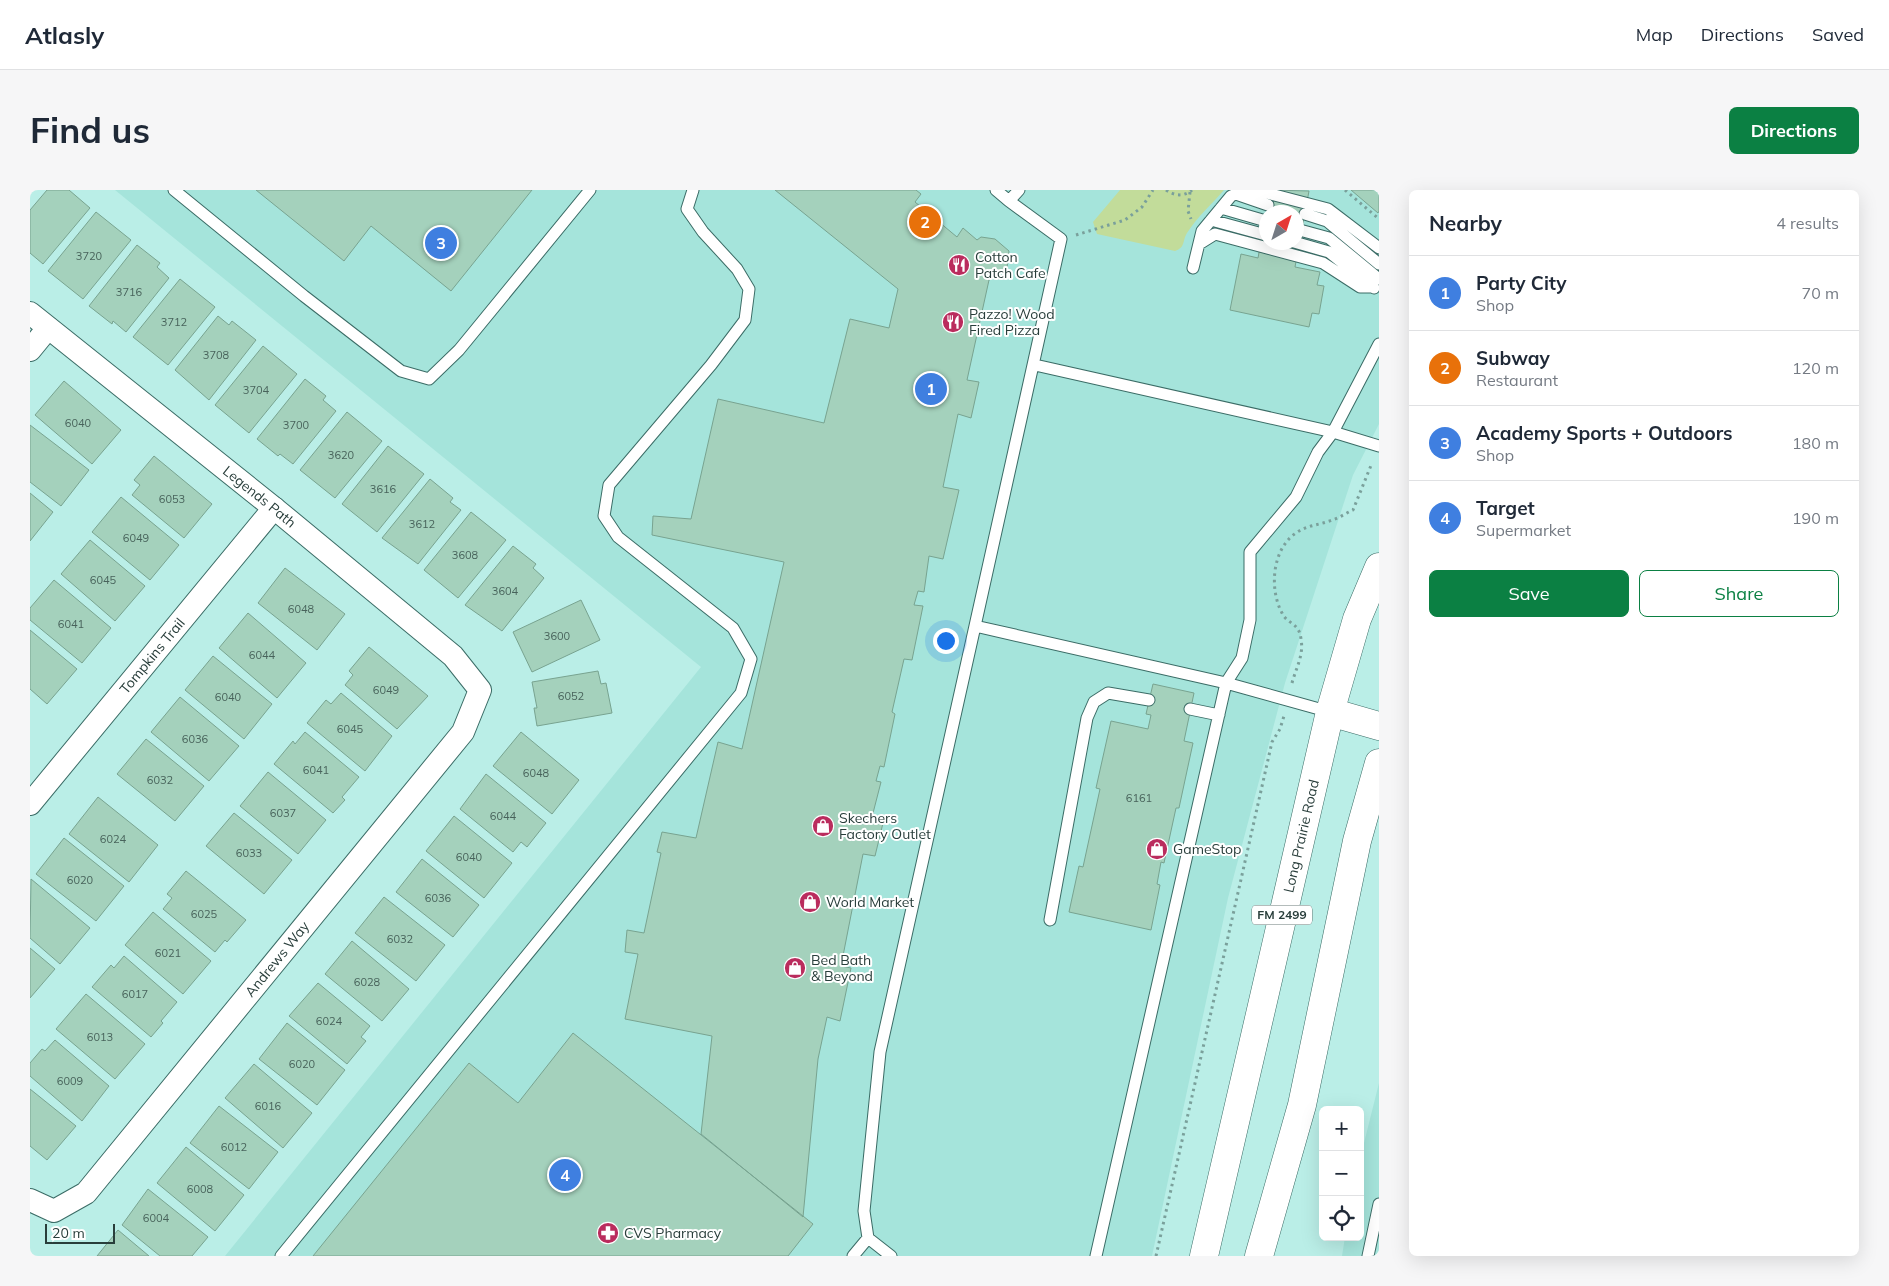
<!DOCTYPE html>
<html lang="en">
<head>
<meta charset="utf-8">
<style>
	:root { --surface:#fff; --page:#f6f6f7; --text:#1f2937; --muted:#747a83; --line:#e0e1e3; --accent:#0b8043 }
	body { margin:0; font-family:Mulish,sans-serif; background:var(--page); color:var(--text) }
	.controls { position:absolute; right:15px; bottom:15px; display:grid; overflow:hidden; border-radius:8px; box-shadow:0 5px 20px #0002 }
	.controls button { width:45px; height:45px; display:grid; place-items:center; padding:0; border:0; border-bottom:1px solid var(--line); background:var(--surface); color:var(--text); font:25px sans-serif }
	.compass { position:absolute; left:1229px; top:15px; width:45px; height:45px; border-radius:50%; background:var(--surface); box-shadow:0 5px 20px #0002; rotate:39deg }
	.scale { position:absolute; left:15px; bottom:12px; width:70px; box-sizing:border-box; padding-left:5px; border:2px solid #293e3b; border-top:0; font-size:14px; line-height:18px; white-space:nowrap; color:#293e3b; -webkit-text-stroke:4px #fff; paint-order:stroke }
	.you { position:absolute; left:915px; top:450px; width:18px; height:18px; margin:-12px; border:4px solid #fff; border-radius:50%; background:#1a73e8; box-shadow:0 0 0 8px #1a73e833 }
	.badge { display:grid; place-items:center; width:32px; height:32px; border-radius:50%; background:var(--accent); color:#fff; font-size:16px; font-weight:700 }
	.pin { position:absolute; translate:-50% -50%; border:2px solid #fff; box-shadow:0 1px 5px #0006 }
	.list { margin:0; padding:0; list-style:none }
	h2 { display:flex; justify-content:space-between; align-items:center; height:65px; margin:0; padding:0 20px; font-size:21px }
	h2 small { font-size:16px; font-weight:400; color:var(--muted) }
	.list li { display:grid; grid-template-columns:32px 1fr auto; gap:15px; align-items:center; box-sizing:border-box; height:75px; padding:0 20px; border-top:1px solid var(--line) }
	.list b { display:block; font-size:19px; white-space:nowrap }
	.list p { margin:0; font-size:16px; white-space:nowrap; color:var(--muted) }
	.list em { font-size:16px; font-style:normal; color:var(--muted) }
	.actions { display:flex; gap:10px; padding:15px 20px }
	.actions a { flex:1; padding:11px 0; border:1px solid var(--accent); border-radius:8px; text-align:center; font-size:18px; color:var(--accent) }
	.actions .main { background:var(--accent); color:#fff }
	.icon { flex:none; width:28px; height:28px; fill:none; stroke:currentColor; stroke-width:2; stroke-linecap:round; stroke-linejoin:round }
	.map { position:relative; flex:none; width:1349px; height:1066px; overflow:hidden; border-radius:8px }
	header { display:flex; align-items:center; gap:30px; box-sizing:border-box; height:70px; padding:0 25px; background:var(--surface); border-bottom:1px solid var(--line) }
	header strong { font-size:24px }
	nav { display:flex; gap:28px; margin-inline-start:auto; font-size:18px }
	.intro { display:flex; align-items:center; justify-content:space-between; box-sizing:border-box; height:120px; padding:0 30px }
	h1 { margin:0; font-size:35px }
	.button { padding:12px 22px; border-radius:8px; background:var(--accent); color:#fff; font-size:18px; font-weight:700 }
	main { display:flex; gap:30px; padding:0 30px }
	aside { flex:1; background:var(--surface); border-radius:8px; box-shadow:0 5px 20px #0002 }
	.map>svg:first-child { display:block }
	.built { fill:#a5e4db; fill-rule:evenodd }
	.green { fill:#c2dc9a }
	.building { fill:#a4d1bc; stroke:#78a390 }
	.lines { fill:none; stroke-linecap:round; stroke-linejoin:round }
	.service-casing { stroke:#3b6c66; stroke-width:13 }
	.minor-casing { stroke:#3b6c66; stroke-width:24 }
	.primary-casing { stroke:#3b6c66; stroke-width:29 }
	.path { stroke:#7aa09b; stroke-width:3; stroke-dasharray:2.5 4; stroke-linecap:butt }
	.service { stroke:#fff; stroke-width:11 }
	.minor { stroke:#fff; stroke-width:22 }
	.primary { stroke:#fff; stroke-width:28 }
	.labels { text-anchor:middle; stroke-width:4; stroke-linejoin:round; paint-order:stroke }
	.number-label { font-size:11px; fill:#48635b }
	.shield { fill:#fff; stroke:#697876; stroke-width:1 }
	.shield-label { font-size:12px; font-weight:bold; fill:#293e3b }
	.poi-label { font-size:14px; fill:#293e3b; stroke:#fff; text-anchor:start }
	.street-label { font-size:14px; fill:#293e3b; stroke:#fff }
</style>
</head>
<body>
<header>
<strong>Atlasly</strong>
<nav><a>Map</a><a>Directions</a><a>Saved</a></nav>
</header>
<div class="intro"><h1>Find us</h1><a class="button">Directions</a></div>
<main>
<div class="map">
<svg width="1349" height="1066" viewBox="0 0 1349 1066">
	<rect width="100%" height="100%" fill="#baeee7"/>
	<path class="built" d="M 85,0 L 1349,0 L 1349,234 L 1323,285 L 1255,493 L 1198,708 L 1122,1066 L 195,1066 L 671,477 ZM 1236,22 L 1266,22 L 1266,52 L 1236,52 Z
		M 1349,893 L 1349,1066 L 1312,1066 L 1315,1047 L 1330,1047 L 1330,969 Z"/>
	<path class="green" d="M 1090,0 L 1194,0 C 1182,14 1167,27 1157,43 C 1152,51 1156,57 1145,61 L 1067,44 L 1063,32 Z"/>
	<path class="building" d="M 17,0 L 39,0 L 60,18 L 13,74 L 0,63 L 0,20 Z
		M 226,0 L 502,0 L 421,101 L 341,36 L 314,71 Z
		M 745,0 L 886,0 L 891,4 L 885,12 L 927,47 L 933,38 L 947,50 L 951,47 L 965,49 L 979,61 L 977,78 L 969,85 L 959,90 L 937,190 L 949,192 L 941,228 L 928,224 L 913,297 L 929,300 L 913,369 L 899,366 L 894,402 L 888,401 L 884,415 L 893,416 L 882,470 L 874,469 L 862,522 L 865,524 L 854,577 L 850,576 L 846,591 L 851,592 L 842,627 L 854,629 L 845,666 L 833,664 L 811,776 L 821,778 L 810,831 L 797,827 L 788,869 L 773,1027 L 671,944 L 682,846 L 595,829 L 608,764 L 595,762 L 597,740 L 614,743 L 631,663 L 627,662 L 632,642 L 666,648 L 688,552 L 712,559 L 754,372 L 622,345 L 623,326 L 661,329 L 688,209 L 794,233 L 820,129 L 859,138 L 868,99 Z
		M 1241,0 L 1279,1 L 1265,77 L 1290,82 L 1287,95 L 1294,96 L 1289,124 L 1282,123 L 1279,137 L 1200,120 L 1211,64 L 1228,68 L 1236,24 L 1236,52 L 1266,52 L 1266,22 L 1237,22 Z
		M 1321,0 L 1349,0 L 1349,21 L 1348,23 Z
		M 66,22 L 101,50 L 53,109 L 18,81 Z
		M 107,55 L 130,73 L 127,77 L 139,88 L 96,142 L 83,131 L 82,134 L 59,116 Z
		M 150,89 L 185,117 L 138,175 L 103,147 Z
		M 188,126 L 199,135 L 202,131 L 226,150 L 179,210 L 145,180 Z
		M 233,156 L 267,184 L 219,243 L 185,215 Z
		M 275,189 L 296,206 L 293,210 L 306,221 L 263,274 L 250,264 L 248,266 L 227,249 Z
		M 34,191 L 91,240 L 62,274 L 5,225 Z
		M 317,222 L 352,251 L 305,308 L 270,280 Z
		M 0,235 L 59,280 L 31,316 L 0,292 Z
		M 358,256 L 394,284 L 347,342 L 312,314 Z
		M 124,266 L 182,314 L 154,348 L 102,305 L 110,295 L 104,290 Z
		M 400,289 L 423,308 L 420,312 L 431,320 L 388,374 L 352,348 Z
		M 0,303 L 23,322 L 0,351 Z
		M 91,307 L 149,355 L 120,390 L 62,342 Z
		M 441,322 L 476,350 L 428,408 L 394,380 Z
		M 60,350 L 115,396 L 85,431 L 31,384 Z
		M 483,356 L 506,374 L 503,378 L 514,388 L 472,441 L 435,415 Z
		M 255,378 L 315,424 L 287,460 L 228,413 Z
		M 24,390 L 81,438 L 52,473 L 0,430 L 0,418 Z
		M 551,410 L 570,450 L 502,482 L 483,442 Z
		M 218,423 L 276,473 L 247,508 L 189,458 Z
		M 0,440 L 47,479 L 17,514 L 0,499 Z
		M 339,457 L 398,506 L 367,539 L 315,495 L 323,485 L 319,481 Z
		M 183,466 L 242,514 L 214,549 L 155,500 Z
		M 568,481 L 571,494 L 576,493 L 582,523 L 507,536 L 504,518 L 507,518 L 502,492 Z
		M 1123,494 L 1164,503 L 1154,551 L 1163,553 L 1149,618 L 1146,618 L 1134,673 L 1131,672 L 1127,694 L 1130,695 L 1121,740 L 1039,722 L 1049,676 L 1053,677 L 1070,599 L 1066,598 L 1081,531 L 1118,539 L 1121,525 L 1116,524 Z
		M 311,503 L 362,546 L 335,581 L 277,533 L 296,510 L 301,514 Z
		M 150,507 L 209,556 L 179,591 L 121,542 Z
		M 275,542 L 329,587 L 312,607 L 315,610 L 303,623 L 244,574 L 263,551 L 265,554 Z
		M 491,542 L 549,590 L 522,624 L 463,576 Z
		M 116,549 L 174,596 L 145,631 L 87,584 Z
		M 238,582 L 296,630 L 268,664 L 210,616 Z
		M 456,584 L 516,633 L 497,657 L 491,652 L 483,662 L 430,619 Z
		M 68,607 L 128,655 L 99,692 L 39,644 Z
		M 204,623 L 262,670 L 234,704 L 176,656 Z
		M 424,626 L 482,673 L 454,708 L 396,661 Z
		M 34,648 L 94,696 L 66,731 L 6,684 Z
		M 392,669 L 449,715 L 423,747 L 366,702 Z
		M 156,681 L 216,730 L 197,752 L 195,750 L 185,762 L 133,719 L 142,708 L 137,704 Z
		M 1,689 L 60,738 L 30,774 L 0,748 Z
		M 354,707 L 415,755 L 386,791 L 325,743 Z
		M 123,722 L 181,771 L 153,804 L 95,755 Z
		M 322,751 L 379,799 L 352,831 L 295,784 Z
		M 0,758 L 25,779 L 0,808 Z
		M 94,766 L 147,812 L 131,831 L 133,833 L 121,847 L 62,797 L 81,775 L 84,778 Z
		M 288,793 L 340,836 L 331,847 L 336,851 L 317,874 L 259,826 Z
		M 56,804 L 115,854 L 85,889 L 26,839 Z
		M 257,833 L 315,880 L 287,915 L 229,869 Z
		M 543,843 L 783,1034 L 758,1066 L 283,1066 L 439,873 L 488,913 Z
		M 25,850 L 79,896 L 52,931 L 0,886 L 0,873 L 12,859 L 15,861 Z
		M 224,874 L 282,923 L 253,958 L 195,908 Z
		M 0,899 L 46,936 L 17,970 L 0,956 Z
		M 189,916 L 248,962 L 219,999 L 160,953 Z
		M 156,957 L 214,1005 L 185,1041 L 127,993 Z
		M 118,999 L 178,1047 L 162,1066 L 130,1066 L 92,1035 Z
		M 88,1040 L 119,1066 L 67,1066 Z"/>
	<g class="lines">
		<g class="service-casing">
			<path id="service" d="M 144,0 L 274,106 L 371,181 L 399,189 L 429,160 L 560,0
				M 966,0 L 979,11
				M 989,0 L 979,11 L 1031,49 L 945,436 L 1196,493 L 1300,522
				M 1206,4 L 1225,0 L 1298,19 L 1349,58
				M 1191,18 L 1236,31
				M 1275,24 L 1297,31 L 1349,74
				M 1181,30 L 1236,45
				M 1266,39 L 1299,48 L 1349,89
				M 1264,52 L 1299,62 L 1344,98
				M 1169,54 L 1185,44 L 1293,73 L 1330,97 L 1343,97
				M 1163,78 L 1172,41 L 1201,6 L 1206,4 L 1238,15
				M 1005,175 L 1303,242 L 1349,256
				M 1160,519 L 1189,525
				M 1020,730 L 1057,528 L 1064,512 L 1078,503 L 1119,510
				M 251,1066 L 711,503 L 721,469 L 703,438 L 588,347 L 574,326 L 579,295 L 681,175 L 715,130 L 719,99 L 707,79 L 673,42 L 657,19 L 663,0
				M 823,1066 L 838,1048
				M 861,1066 L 838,1048 L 834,1021 L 850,862 L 945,436
				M 1066,1066 L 1196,493 L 1212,468 L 1220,430 L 1220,362 L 1266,307 L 1288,262 L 1303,242 L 1349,154
				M 1338,1066 L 1349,1014"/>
		</g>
		<g class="minor-casing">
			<g id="minor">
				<path id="s1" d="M 0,123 L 244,318 L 423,466 L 450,500 L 433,542 L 56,1003 L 24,1021 L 0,1010"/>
				<path d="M 0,160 L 18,138"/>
				<path id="s2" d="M 0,614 L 244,318"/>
			</g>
		</g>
		<g class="primary-casing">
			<g id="primary">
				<path d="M 1300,522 L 1349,536"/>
				<path id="s3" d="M 1174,1066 L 1300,522 L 1327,429 L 1349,377"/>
				<path d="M 1229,1066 L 1272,915 L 1327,651 L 1349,573"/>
			</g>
		</g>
		<path class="path" d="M 1136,0 C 1145,6 1153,7 1162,0
			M 1315,0 L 1349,29
			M 1160,2 L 1158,21 L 1161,29
			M 1046,45 L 1095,30 L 1112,17 L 1123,0
			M 1262,493 C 1266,478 1274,465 1271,449 C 1269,432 1258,435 1252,423 C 1239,399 1242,359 1266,343 C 1277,335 1290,335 1302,330 C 1309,328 1316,323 1323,320 L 1342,273
			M 1126,1066 L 1242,552 L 1250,539 L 1254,526"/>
		<use href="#service" class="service"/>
		<use href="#minor" class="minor"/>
		<use href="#primary" class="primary"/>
	</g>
	<defs>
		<g id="restaurant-disc" transform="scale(1.125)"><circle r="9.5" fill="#ba2c5d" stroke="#fff"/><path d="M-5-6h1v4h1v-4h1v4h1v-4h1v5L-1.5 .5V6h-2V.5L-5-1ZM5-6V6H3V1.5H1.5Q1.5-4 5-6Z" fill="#fff"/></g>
		<g id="shop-disc" transform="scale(1.125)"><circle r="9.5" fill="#ba2c5d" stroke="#fff"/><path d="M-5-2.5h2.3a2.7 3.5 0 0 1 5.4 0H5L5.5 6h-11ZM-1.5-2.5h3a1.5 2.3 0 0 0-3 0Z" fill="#fff"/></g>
		<g id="pharmacy-disc" transform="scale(1.125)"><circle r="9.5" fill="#ba2c5d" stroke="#fff"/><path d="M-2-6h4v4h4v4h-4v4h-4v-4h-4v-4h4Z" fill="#fff"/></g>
	</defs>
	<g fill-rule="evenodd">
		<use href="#restaurant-disc" x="929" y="75"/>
		<use href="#restaurant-disc" x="923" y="132"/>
		<use href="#shop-disc" x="793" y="636"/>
		<use href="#shop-disc" x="1127" y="659"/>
		<use href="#shop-disc" x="780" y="712"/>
		<use href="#shop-disc" x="765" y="778"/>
		<use href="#pharmacy-disc" x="578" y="1043"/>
	</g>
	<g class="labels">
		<g class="number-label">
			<text x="59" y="70">3720</text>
			<text x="99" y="106">3716</text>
			<text x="144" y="136">3712</text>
			<text x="186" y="169">3708</text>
			<text x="226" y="204">3704</text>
			<text x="48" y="237">6040</text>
			<text x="266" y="239">3700</text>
			<text x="311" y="269">3620</text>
			<text x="353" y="303">3616</text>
			<text x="142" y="313">6053</text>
			<text x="392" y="338">3612</text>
			<text x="106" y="352">6049</text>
			<text x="435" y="369">3608</text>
			<text x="73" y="394">6045</text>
			<text x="475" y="405">3604</text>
			<text x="271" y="423">6048</text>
			<text x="41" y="438">6041</text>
			<text x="527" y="450">3600</text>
			<text x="232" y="469">6044</text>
			<text x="356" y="504">6049</text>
			<text x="541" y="510">6052</text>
			<text x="198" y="511">6040</text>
			<text x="320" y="543">6045</text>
			<text x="165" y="553">6036</text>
			<text x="286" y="584">6041</text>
			<text x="506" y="587">6048</text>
			<text x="130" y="594">6032</text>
			<text x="1109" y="612">6161</text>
			<text x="253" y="627">6037</text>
			<text x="473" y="630">6044</text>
			<text x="83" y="653">6024</text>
			<text x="219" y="667">6033</text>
			<text x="439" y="671">6040</text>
			<text x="50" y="694">6020</text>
			<text x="408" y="712">6036</text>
			<text x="174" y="728">6025</text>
			<text x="370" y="753">6032</text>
			<text x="138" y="767">6021</text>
			<text x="337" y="796">6028</text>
			<text x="105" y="808">6017</text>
			<text x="299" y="835">6024</text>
			<text x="70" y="851">6013</text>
			<text x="272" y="878">6020</text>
			<text x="40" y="895">6009</text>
			<text x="238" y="920">6016</text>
			<text x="204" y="961">6012</text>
			<text x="170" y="1003">6008</text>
			<text x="126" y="1032">6004</text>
		</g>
		<rect class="shield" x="1222" y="715.5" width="60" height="19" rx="4"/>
		<g class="shield-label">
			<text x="1252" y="729">FM 2499</text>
		</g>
		<g class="poi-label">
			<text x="945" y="72">Cotton<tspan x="945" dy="16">Patch Cafe</tspan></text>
			<text x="939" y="129">Pazzo! Wood<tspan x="939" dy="16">Fired Pizza</tspan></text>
			<text x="809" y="633">Skechers<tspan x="809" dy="16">Factory Outlet</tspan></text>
			<text x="1143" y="664">GameStop</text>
			<text x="796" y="717">World Market</text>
			<text x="781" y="775">Bed Bath<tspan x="781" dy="16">&amp; Beyond</tspan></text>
			<text x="594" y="1048">CVS Pharmacy</text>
		</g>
		<g class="street-label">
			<text dy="5" stroke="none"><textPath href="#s1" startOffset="294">Legends Path</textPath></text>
			<text dy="5" stroke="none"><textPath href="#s2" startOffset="192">Tompkins Trail</textPath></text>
			<text dy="5" stroke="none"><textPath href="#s3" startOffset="431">Long Prairie Road</textPath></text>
			<text transform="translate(247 769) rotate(-51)" y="5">Andrews Way</text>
		</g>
	</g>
</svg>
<div class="controls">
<button>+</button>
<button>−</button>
<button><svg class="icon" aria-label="locate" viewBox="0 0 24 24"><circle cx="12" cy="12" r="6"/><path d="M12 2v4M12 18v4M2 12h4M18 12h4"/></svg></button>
</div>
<svg class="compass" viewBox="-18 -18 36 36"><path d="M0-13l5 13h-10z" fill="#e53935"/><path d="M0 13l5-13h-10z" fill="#747a83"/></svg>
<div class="scale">20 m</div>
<div class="you"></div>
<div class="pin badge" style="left:901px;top:199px;background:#3f7fe0">1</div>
<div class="pin badge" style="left:895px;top:32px;background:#e8710a">2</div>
<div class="pin badge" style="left:411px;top:53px;background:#3f7fe0">3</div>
<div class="pin badge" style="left:535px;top:985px;background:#3f7fe0">4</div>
</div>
<aside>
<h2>Nearby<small>4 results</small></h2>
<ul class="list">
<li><span class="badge" style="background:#3f7fe0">1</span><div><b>Party City</b><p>Shop</p></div><em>70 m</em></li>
<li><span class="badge" style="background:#e8710a">2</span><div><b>Subway</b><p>Restaurant</p></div><em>120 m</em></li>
<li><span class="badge" style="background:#3f7fe0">3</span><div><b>Academy Sports + Outdoors</b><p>Shop</p></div><em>180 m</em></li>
<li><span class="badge" style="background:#3f7fe0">4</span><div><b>Target</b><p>Supermarket</p></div><em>190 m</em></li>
</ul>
<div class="actions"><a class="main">Save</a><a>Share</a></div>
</aside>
</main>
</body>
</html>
